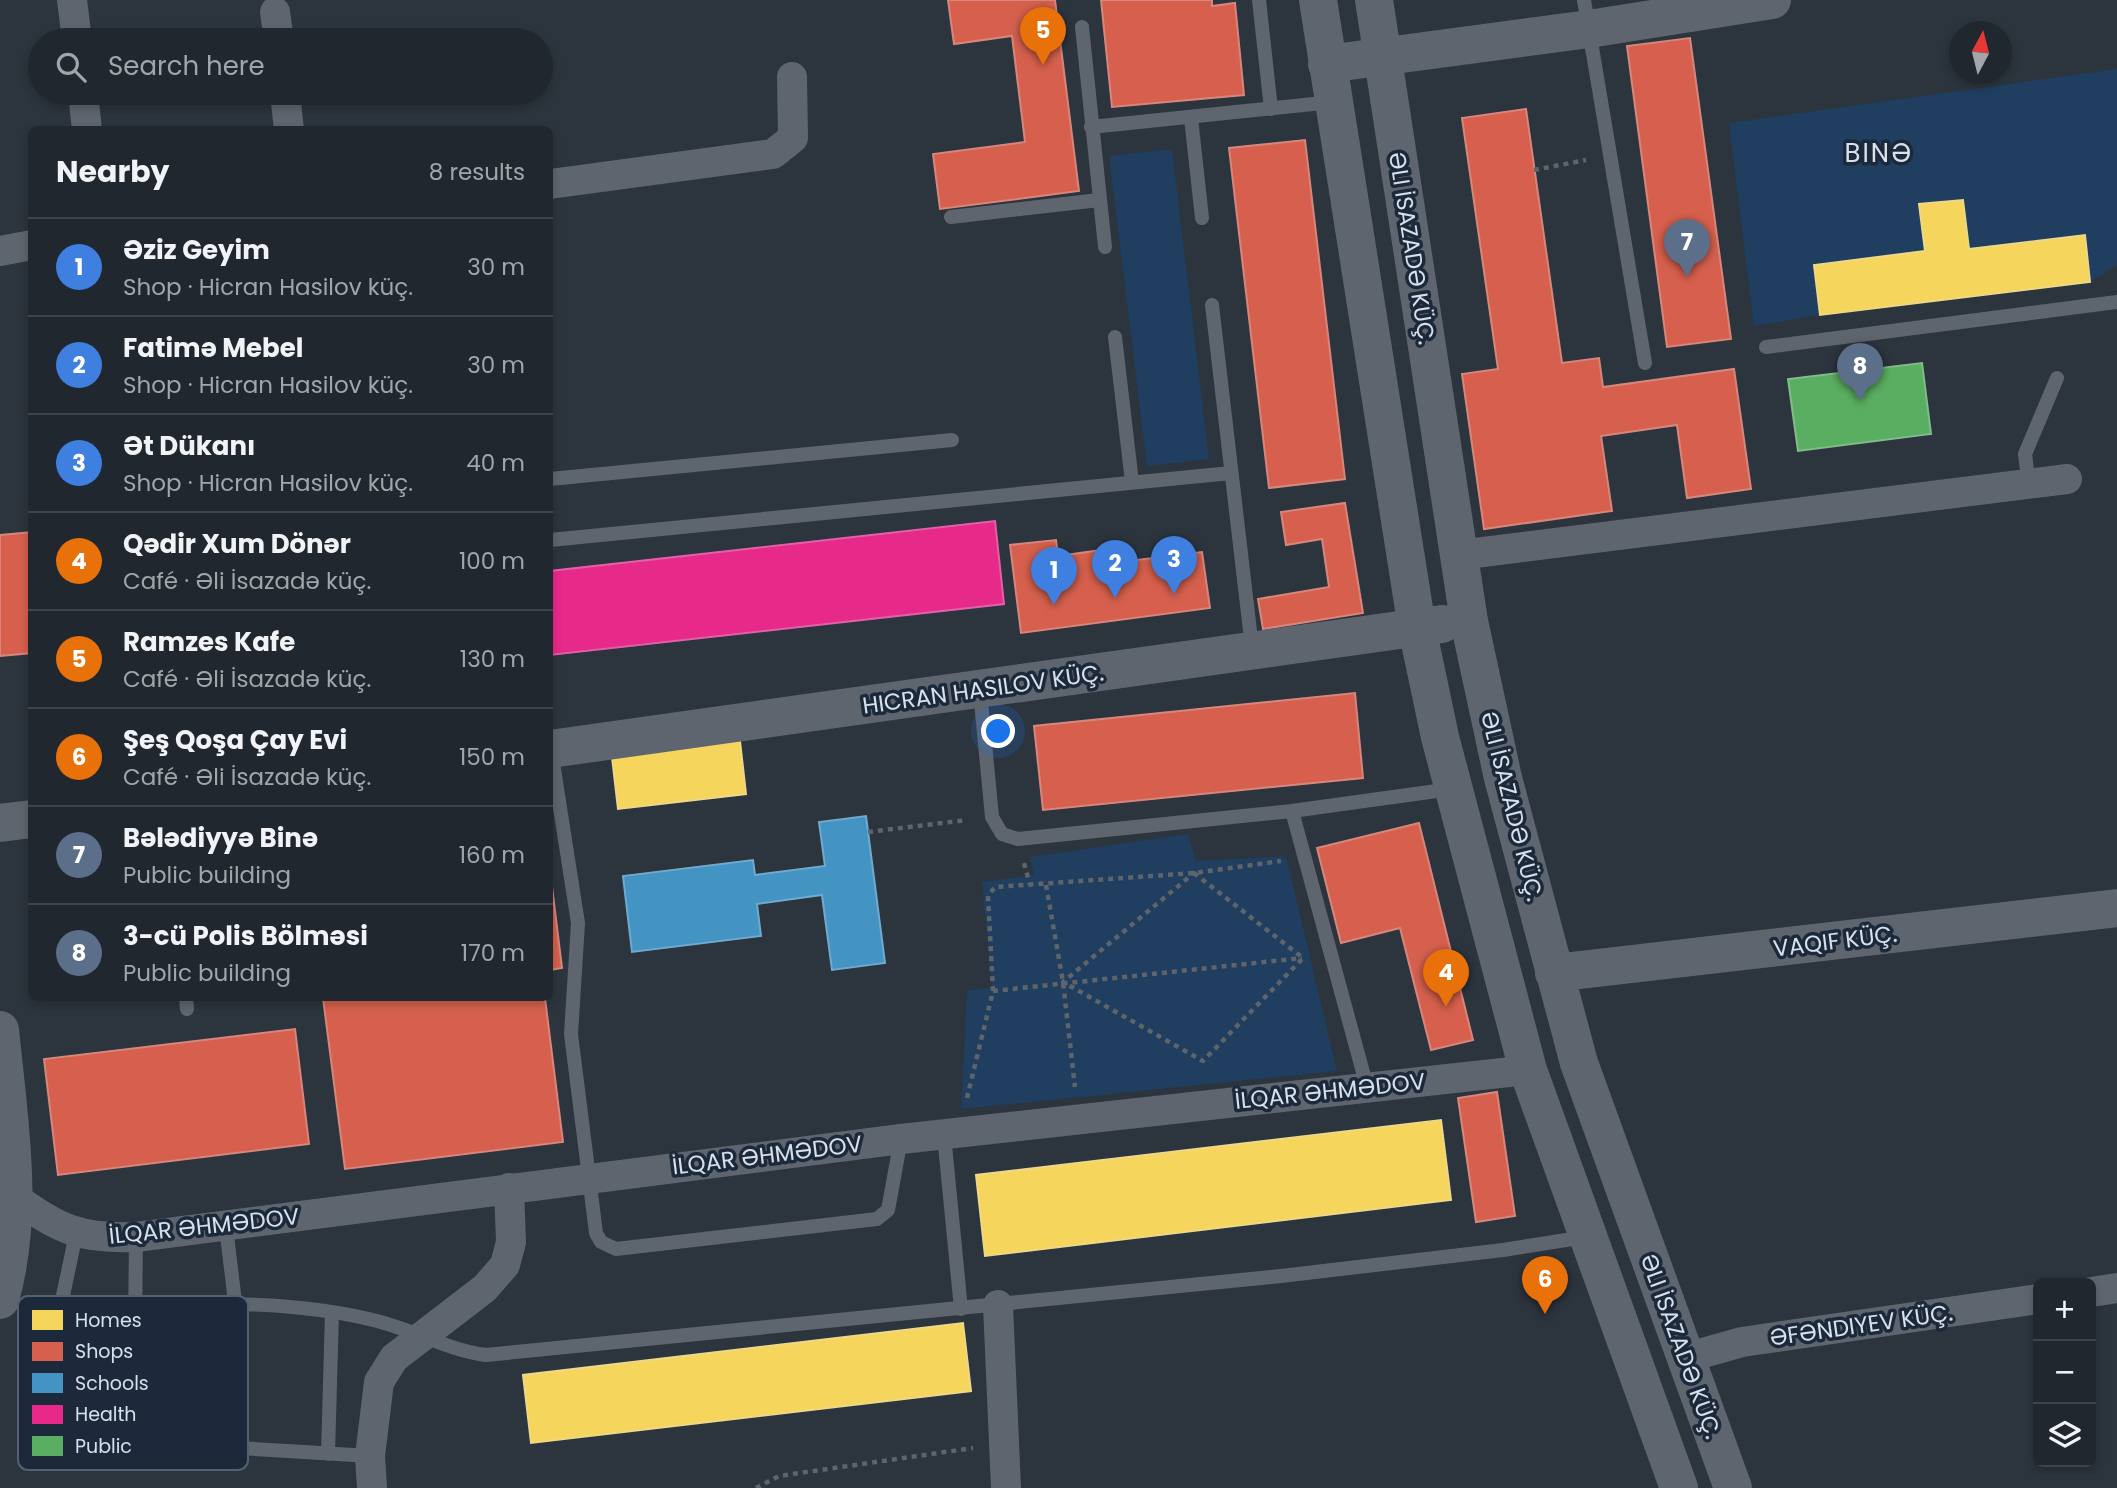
<!DOCTYPE html>
<html lang="en">
<head>
<meta charset="utf-8">
<style>
	:root { --surface:#21272e; --page:#2d333a; --text:#f1f3f6; --muted:#a2a5aa; --line:#3e444a; --accent:#d6ab8b }
	body { margin:0; font-family:Poppins,sans-serif; background:var(--page); color:var(--text) }
	.controls { position:absolute; right:21px; bottom:21px; display:grid; overflow:hidden; border-radius:10px; box-shadow:0 4px 10px #0003 }
	.controls button { width:63px; height:63px; display:grid; place-items:center; padding:0; border:0; border-bottom:2px solid var(--line); background:var(--surface); color:var(--text); font:35px sans-serif }
	.compass { position:absolute; left:1949px; top:21px; width:63px; height:63px; border-radius:50%; background:var(--surface); box-shadow:0 4px 10px #0003; rotate:7deg }
	.you { position:absolute; left:999px; top:732px; width:24px; height:24px; margin:-18px; border:5px solid #fff; border-radius:50%; background:#1a73e8; box-shadow:0 0 0 10px #1a73e833 }
	.badge { display:grid; place-items:center; width:46px; height:46px; border-radius:50%; background:var(--accent); color:#fff; font-size:23px; font-weight:700 }
	.pin { position:absolute; translate:-50% -58px; filter:drop-shadow(0 2px 4px #0008) }
	.pin::after { content:''; position:absolute; top:37px; width:24px; height:21px; background:inherit; clip-path:polygon(0 0,100% 0,50% 100%) }
	.list { margin:0; padding:0; list-style:none }
	h2 { display:flex; justify-content:space-between; align-items:center; height:91px; margin:0; padding:0 28px; font-size:30px }
	h2 small { font-size:23px; font-weight:400; color:var(--muted) }
	.list li { display:grid; grid-template-columns:46px 1fr auto; gap:21px; align-items:center; box-sizing:border-box; height:98px; padding:0 28px; border-top:2px solid var(--line) }
	.list b { display:block; font-size:26px; white-space:nowrap }
	.list p { margin:0; font-size:23px; white-space:nowrap; color:var(--muted) }
	.list em { font-size:23px; font-style:normal; color:var(--muted) }
	.icon { flex:none; width:38px; height:38px; fill:none; stroke:currentColor; stroke-width:2; stroke-linecap:round; stroke-linejoin:round }
	.map { position:relative; flex:none; width:2117px; height:1488px; overflow:hidden }
	.search { position:absolute; background:var(--surface); box-shadow:0 4px 10px #0003; left:28px; top:28px; width:525px; height:77px; display:flex; align-items:center; gap:18px; box-sizing:border-box; padding:0 24px; border-radius:38px; color:var(--muted); font-size:26px }
	.panel { position:absolute; background:var(--surface); box-shadow:0 4px 10px #0003; left:28px; top:126px; width:525px; height:875px; border-radius:10px }
	.map>svg:first-child { display:block }
	.green { fill:#203e60 }
	.homes { fill:#f6d55c; stroke:#edd887; stroke-width:2 }
	.shops { fill:#d6604d; stroke:#d6867c; stroke-width:2 }
	.schools { fill:#4393c3; stroke:#6faacf; stroke-width:2 }
	.health { fill:#e7298a; stroke:#e260a7; stroke-width:2 }
	.public { fill:#5aae61; stroke:#80bd8a; stroke-width:2 }
	.lines { fill:none; stroke-linecap:round; stroke-linejoin:round }
	.path { stroke:#5f646b; stroke-width:4.5; stroke-dasharray:5 5; stroke-linecap:butt }
	.lane { stroke:#5f656e; stroke-width:14 }
	.street { stroke:#5f656e; stroke-width:30 }
	.secondary { stroke:#5f656e; stroke-width:38 }
	.labels { text-anchor:middle; stroke-width:7; stroke-linejoin:round; paint-order:stroke }
	.street-label { font-size:23px; fill:#d7e0eb; stroke:#1b293a }
	.quarter-label { font-size:26px; letter-spacing:2px; fill:#d7e0eb; stroke:#1b293a }
	.key { fill:#1b293a; stroke:#53606f; stroke-width:2 }
	.key-label { font-size:19px; fill:#d7e0eb }
</style>
</head>
<body>
<div class="map">
<svg width="2117" height="1488" viewBox="0 0 2117 1488">
	<rect width="100%" height="100%" fill="#2c343d"/>
	<path class="green" d="M 2117,69 L 2117,265 L 2090,282 L 2084,235 L 1969,249 L 1963,200 L 1920,204 L 1925,251 L 1814,265 L 1820,315 L 1754,326 L 1729,123 Z
		M 1172,149 L 1209,459 L 1147,466 L 1109,156 Z
		M 1188,834 L 1196,861 L 1286,856 L 1337,1071 L 961,1109 L 967,991 L 992,987 L 982,882 L 1034,875 L 1030,857 Z"/>
	<path class="homes" d="M 1963,200 L 1969,249 L 2085,235 L 2090,282 L 1820,315 L 1814,265 L 1925,251 L 1919,204 Z
		M 740,741 L 746,794 L 618,809 L 612,757 Z
		M 1441,1120 L 1451,1200 L 985,1256 L 976,1175 Z
		M 963,1323 L 971,1391 L 531,1443 L 523,1375 Z"/>
	<path class="shops" d="M 948,0 L 1055,0 L 1079,191 L 940,209 L 933,154 L 1025,142 L 1012,36 L 954,44 Z
		M 1101,0 L 1212,0 L 1212,6 L 1235,3 L 1244,95 L 1112,107 Z
		M 1690,38 L 1731,339 L 1667,347 L 1627,46 Z
		M 1526,109 L 1562,363 L 1599,358 L 1603,387 L 1734,369 L 1751,489 L 1687,498 L 1677,425 L 1601,436 L 1612,511 L 1484,529 L 1462,374 L 1498,369 L 1462,118 Z
		M 1305,140 L 1345,479 L 1269,488 L 1229,148 Z
		M 1345,503 L 1363,613 L 1263,629 L 1258,599 L 1329,587 L 1322,539 L 1286,545 L 1281,512 Z
		M 32,532 L 32,653 L 0,656 L 0,535 Z
		M 1056,540 L 1058,556 L 1102,550 L 1104,564 L 1202,552 L 1210,608 L 1021,633 L 1010,545 Z
		M 1355,693 L 1363,778 L 1043,810 L 1034,726 Z
		M 1419,823 L 1473,1040 L 1431,1050 L 1400,928 L 1341,943 L 1317,848 Z
		M 550,870 L 562,968 L 550,970 Z
		M 323,998 L 545,998 L 563,1142 L 345,1169 Z
		M 295,1029 L 309,1144 L 58,1175 L 44,1059 Z
		M 1497,1092 L 1515,1216 L 1476,1222 L 1458,1098 Z"/>
	<path class="schools" d="M 866,816 L 885,963 L 832,970 L 822,895 L 757,904 L 761,936 L 632,952 L 623,876 L 753,860 L 755,875 L 825,866 L 819,822 Z"/>
	<path class="health" d="M 995,521 L 1004,604 L 550,655 L 550,571 Z"/>
	<path class="public" d="M 1922,363 L 1931,434 L 1798,451 L 1788,379 Z"/>
	<g class="lines">
		<path class="path" d="M 1534,170 L 1586,160
			M 868,832 L 967,820
			M 1024,863 L 1030,885
			M 1194,873 L 1303,958 L 1203,1061 L 1063,982 Z
			M 1046,885 L 1063,982 L 1075,1087
			M 993,991 L 988,896 L 995,887 L 1194,873 L 1281,861
			M 967,1098 L 993,991 L 1302,958
			M 756,1488 L 779,1476 L 973,1448"/>
		<path class="lane" d="M 1259,0 L 1271,109
			M 1584,0 L 1645,363
			M 1082,27 L 1105,247
			M 1191,118 L 1202,218
			M 1091,127 L 1332,102
			M 951,217 L 1099,200
			M 1212,305 L 1252,648
			M 1115,337 L 1132,482
			M 1766,347 L 2117,302
			M 550,479 L 952,440
			M 2029,485 L 2025,454 L 2057,378
			M 550,540 L 1231,473
			M 980,691 L 992,817 L 1002,834 L 1018,839 L 1292,811 L 1451,789
			M 551,750 L 578,923 L 571,1034 L 596,1233 L 601,1242 L 616,1249 L 877,1219 L 888,1210 L 901,1139
			M 1292,811 L 1367,1087
			M 186,998 L 187,1009
			M 944,1135 L 961,1309
			M 226,1227 L 235,1302
			M 136,1237 L 134,1418 L 141,1434 L 157,1443 L 370,1456
			M 137,1305 C 216,1303 295,1301 373,1320 C 412,1329 447,1350 486,1355 L 1281,1276 L 1503,1250 L 1585,1237
			M 49,1362 L 76,1234
			M 328,1454 L 332,1312"/>
		<path class="street" d="M 72,0 L 77,40
			M 275,12 L 279,40
			M 83,93 L 87,130
			M 285,93 L 289,130
			M 550,184 L 773,154 L 793,138 L 792,77
			M 0,251 L 32,245
			M 1459,555 L 2067,479
			M 16,1198 C 59,1230 82,1239 136,1237 L 901,1139 L 1528,1070
			M 2091,1292 L 2117,1288
			M 998,1305 L 1006,1488
			M 1685,1358 L 1742,1342 L 2038,1299
			M 372,1488 L 370,1456 L 379,1382 L 394,1358 L 485,1288 L 505,1265 L 511,1242 L 509,1188"/>
		<path class="secondary" d="M 1318,0 L 1417,628 L 1440,737 L 1528,1070 L 1679,1488
			M 1374,0 L 1469,621 L 1503,778 L 1579,1063 L 1733,1488
			M 1327,64 L 1589,29 L 1772,0
			M 550,749 L 1442,624
			M 0,823 L 32,819
			M 1554,973 L 2117,908
			M 0,1030 C 9,1120 25,1211 0,1300"/>
	</g>
	<g class="labels">
		<g class="street-label">
			<text transform="translate(1412 248) rotate(81)" y="8">ƏLI İSAZADƏ KÜÇ.</text>
			<text transform="translate(983 689) rotate(-8)" y="8">HICRAN HASILOV KÜÇ.</text>
			<text transform="translate(1512 806) rotate(76)" y="8">ƏLI İSAZADƏ KÜÇ.</text>
			<text transform="translate(1835 941) rotate(-7)" y="8">VAQIF KÜÇ.</text>
			<text transform="translate(1330 1091) rotate(-6)" y="8">İLQAR ƏHMƏDOV</text>
			<text transform="translate(767 1155) rotate(-7)" y="8">İLQAR ƏHMƏDOV</text>
			<text transform="translate(204 1226) rotate(-6)" y="8">İLQAR ƏHMƏDOV</text>
			<text transform="translate(1861 1325) rotate(-8)" y="8">ƏFƏNDIYEV KÜÇ.</text>
			<text transform="translate(1681 1346) rotate(70)" y="8">ƏLI İSAZADƏ KÜÇ.</text>
		</g>
		<g class="quarter-label">
			<text x="1879" y="162">BINƏ</text>
		</g>
	</g>
	<rect x="18" y="1296" width="230" height="174" rx="10" class="key"/>
	<rect x="32" y="1310" width="31" height="20" fill="#f6d55c"/>
	<rect x="32" y="1342" width="31" height="19" fill="#d6604d"/>
	<rect x="32" y="1373" width="31" height="20" fill="#4393c3"/>
	<rect x="32" y="1405" width="31" height="19" fill="#e7298a"/>
	<rect x="32" y="1436" width="31" height="20" fill="#5aae61"/>
	<g class="key-label">
		<text x="75" y="1327">Homes</text>
		<text x="75" y="1358">Shops</text>
		<text x="75" y="1390">Schools</text>
		<text x="75" y="1421">Health</text>
		<text x="75" y="1453">Public</text>
	</g>
</svg>
<div class="controls">
<button>+</button>
<button>−</button>
<button><svg class="icon" aria-label="layers" viewBox="0 0 24 24"><path d="M12 4l9 5-9 5-9-5zM3 14l9 5 9-5"/></svg></button>
</div>
<svg class="compass" viewBox="-18 -18 36 36"><path d="M0-13l5 13h-10z" fill="#e53935"/><path d="M0 13l5-13h-10z" fill="#a2a5aa"/></svg>
<div class="you"></div>
<div class="pin badge" style="left:1054px;top:605px;background:#3f7fe0">1</div>
<div class="pin badge" style="left:1115px;top:598px;background:#3f7fe0">2</div>
<div class="pin badge" style="left:1174px;top:594px;background:#3f7fe0">3</div>
<div class="pin badge" style="left:1446px;top:1007px;background:#e8710a">4</div>
<div class="pin badge" style="left:1043px;top:65px;background:#e8710a">5</div>
<div class="pin badge" style="left:1545px;top:1314px;background:#e8710a">6</div>
<div class="pin badge" style="left:1687px;top:277px;background:#5c6f8a">7</div>
<div class="pin badge" style="left:1860px;top:401px;background:#5c6f8a">8</div>
<div class="search"><svg class="icon" aria-label="search" viewBox="0 0 24 24"><circle cx="10" cy="10" r="6"/><path d="M15 15l6 6"/></svg>Search here</div>
<section class="panel">
<h2>Nearby<small>8 results</small></h2>
<ul class="list">
<li><span class="badge" style="background:#3f7fe0">1</span><div><b>Əziz Geyim</b><p>Shop · Hicran Hasilov küç.</p></div><em>30 m</em></li>
<li><span class="badge" style="background:#3f7fe0">2</span><div><b>Fatimə Mebel</b><p>Shop · Hicran Hasilov küç.</p></div><em>30 m</em></li>
<li><span class="badge" style="background:#3f7fe0">3</span><div><b>Ət Dükanı</b><p>Shop · Hicran Hasilov küç.</p></div><em>40 m</em></li>
<li><span class="badge" style="background:#e8710a">4</span><div><b>Qədir Xum Dönər</b><p>Café · Əli İsazadə küç.</p></div><em>100 m</em></li>
<li><span class="badge" style="background:#e8710a">5</span><div><b>Ramzes Kafe</b><p>Café · Əli İsazadə küç.</p></div><em>130 m</em></li>
<li><span class="badge" style="background:#e8710a">6</span><div><b>Şeş Qoşa Çay Evi</b><p>Café · Əli İsazadə küç.</p></div><em>150 m</em></li>
<li><span class="badge" style="background:#5c6f8a">7</span><div><b>Bələdiyyə Binə</b><p>Public building</p></div><em>160 m</em></li>
<li><span class="badge" style="background:#5c6f8a">8</span><div><b>3-cü Polis Bölməsi</b><p>Public building</p></div><em>170 m</em></li>
</ul>
</section>
</div>
</body>
</html>
